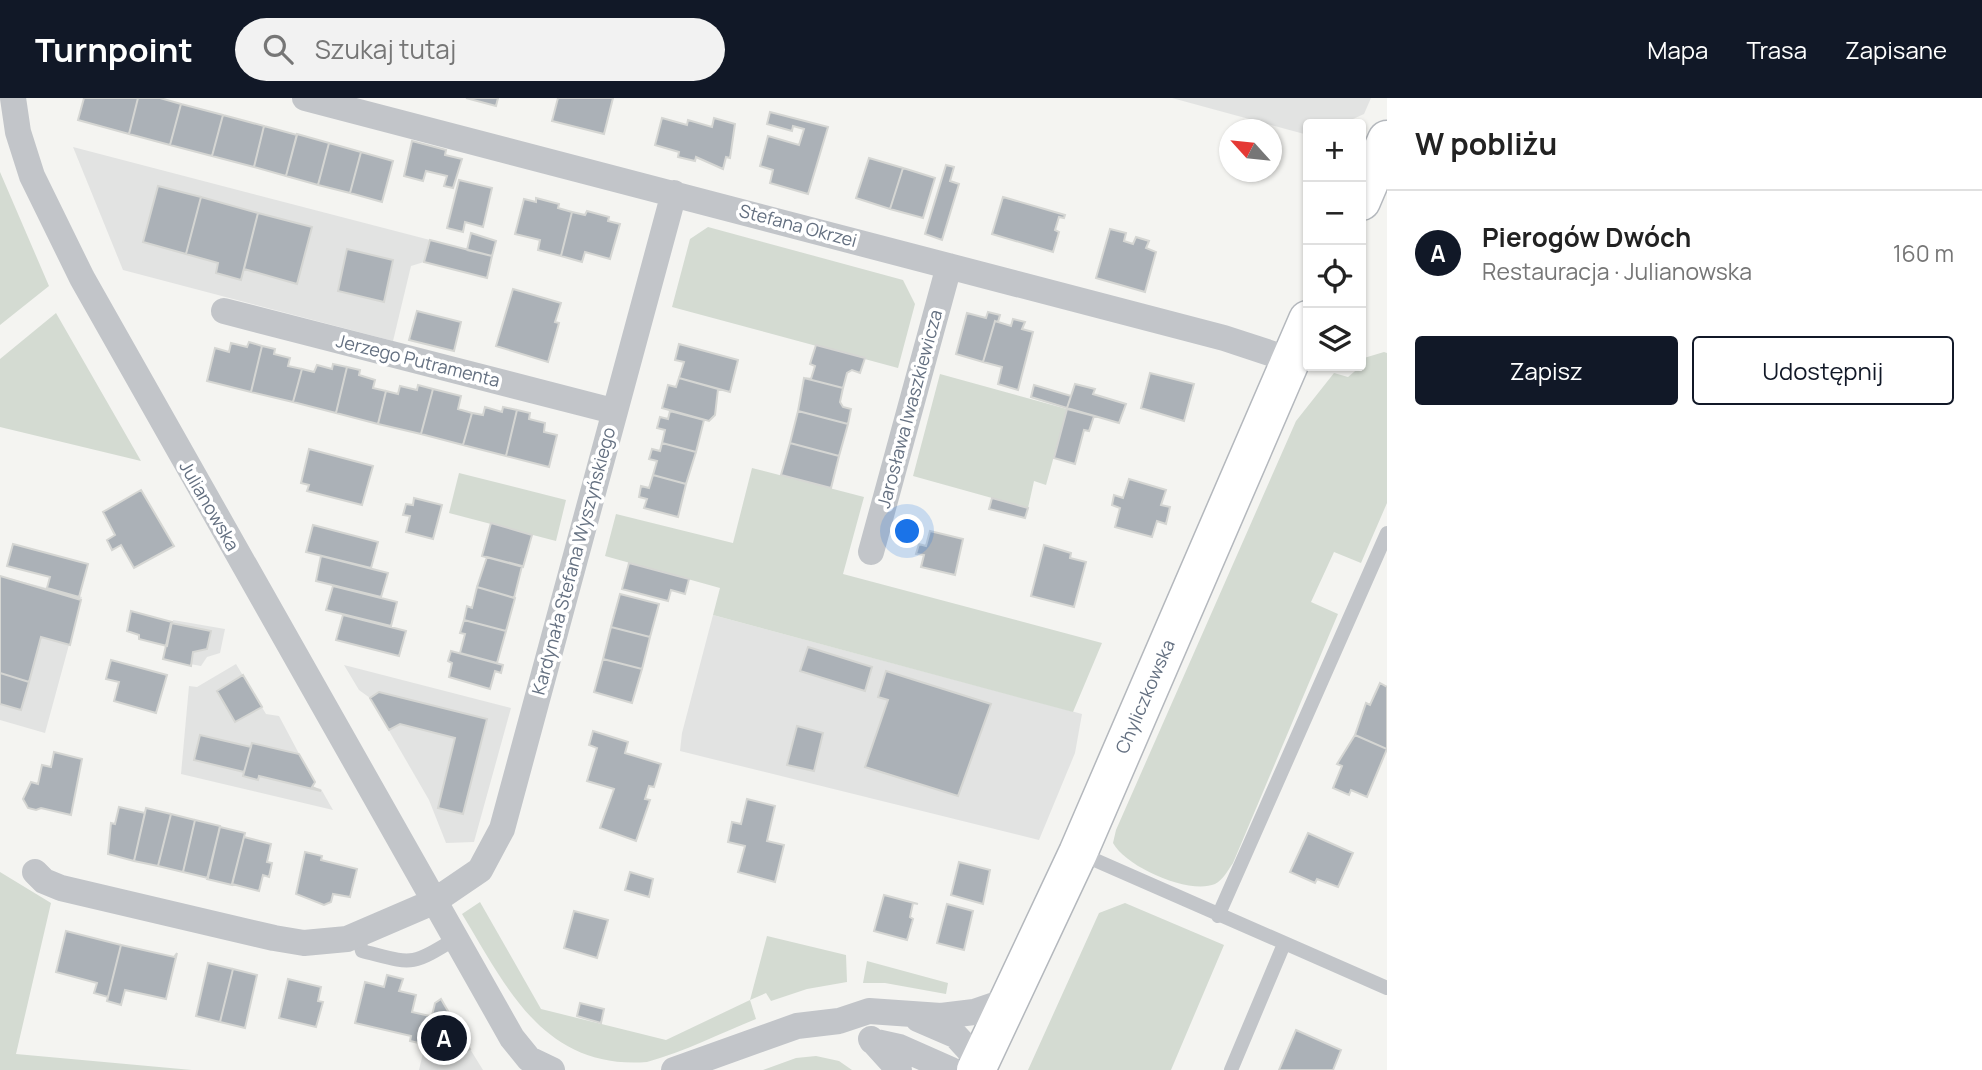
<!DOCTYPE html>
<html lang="pl">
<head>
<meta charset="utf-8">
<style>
	:root { --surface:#fff; --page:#f2f2f2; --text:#222; --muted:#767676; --line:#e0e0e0; --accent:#111827 }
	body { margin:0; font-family:Manrope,sans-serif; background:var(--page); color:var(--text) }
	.controls { position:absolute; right:21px; top:21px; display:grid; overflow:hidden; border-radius:7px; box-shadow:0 2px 5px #0004 }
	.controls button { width:63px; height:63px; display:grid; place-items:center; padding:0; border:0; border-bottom:2px solid var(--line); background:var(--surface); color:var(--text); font:35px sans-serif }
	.compass { position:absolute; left:1219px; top:21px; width:63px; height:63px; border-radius:50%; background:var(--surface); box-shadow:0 2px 5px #0004; rotate:297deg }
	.you { position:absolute; left:908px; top:434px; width:24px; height:24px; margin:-18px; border:5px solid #fff; border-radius:50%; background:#1a73e8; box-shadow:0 0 0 10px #1a73e833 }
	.badge { display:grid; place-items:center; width:46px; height:46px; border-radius:50%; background:var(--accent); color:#fff; font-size:23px; font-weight:700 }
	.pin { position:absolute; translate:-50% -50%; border:4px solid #fff; box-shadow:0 2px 7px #0006 }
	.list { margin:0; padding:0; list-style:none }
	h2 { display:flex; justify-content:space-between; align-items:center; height:91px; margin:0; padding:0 28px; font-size:30px }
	h2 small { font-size:23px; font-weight:400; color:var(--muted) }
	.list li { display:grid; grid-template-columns:46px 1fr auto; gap:21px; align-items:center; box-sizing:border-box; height:126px; padding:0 28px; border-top:2px solid var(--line) }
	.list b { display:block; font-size:26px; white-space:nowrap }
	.list p { margin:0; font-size:23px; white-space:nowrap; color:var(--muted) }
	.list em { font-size:23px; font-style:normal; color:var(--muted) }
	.actions { display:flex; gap:14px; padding:21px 28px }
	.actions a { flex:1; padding:16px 0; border:2px solid var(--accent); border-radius:7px; text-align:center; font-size:24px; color:var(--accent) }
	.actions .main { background:var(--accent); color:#fff }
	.icon { flex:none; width:38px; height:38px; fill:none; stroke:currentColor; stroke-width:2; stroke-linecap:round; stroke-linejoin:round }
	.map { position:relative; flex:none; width:1387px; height:972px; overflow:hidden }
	header { display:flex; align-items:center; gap:42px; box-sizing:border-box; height:98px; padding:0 35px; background:var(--accent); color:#fff }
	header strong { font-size:33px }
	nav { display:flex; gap:38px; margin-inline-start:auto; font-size:24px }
	.search { width:490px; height:63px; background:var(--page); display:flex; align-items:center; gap:18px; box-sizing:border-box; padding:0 24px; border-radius:38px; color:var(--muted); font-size:26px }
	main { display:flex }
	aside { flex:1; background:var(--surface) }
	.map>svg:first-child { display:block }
	.built { fill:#e2e3e2 }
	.green { fill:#d4dbd2 }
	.building { fill:#abb1b7; stroke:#d5d6d3; stroke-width:2 }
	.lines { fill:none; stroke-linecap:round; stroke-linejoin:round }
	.secondary-casing { stroke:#b4b8bd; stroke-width:41 }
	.lane { stroke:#c2c5c9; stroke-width:14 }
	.street { stroke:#c2c5c9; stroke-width:26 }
	.secondary { stroke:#fff; stroke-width:38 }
	.labels { text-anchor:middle; stroke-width:7; stroke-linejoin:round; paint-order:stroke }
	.street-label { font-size:18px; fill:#647081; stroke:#fff }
</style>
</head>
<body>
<header>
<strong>Turnpoint</strong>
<div class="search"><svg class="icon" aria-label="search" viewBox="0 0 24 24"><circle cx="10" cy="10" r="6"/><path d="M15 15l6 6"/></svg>Szukaj tutaj</div>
<nav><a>Mapa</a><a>Trasa</a><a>Zapisane</a></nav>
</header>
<main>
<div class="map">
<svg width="1387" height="972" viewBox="0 0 1387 972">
	<rect width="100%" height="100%" fill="#f4f4f1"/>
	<path class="built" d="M 1172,0 L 1371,0 L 1364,16 L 1342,26 L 1308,26 L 1308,37 Z
		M 73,49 L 430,142 L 424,164 L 411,168 L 393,243 L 123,172 Z
		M 0,478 L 82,499 L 45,635 L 0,622 Z
		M 713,517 L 1082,616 L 1075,655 L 1039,742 L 680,653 L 682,635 Z
		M 173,522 L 225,531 L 220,555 L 207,559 L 201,568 L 163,561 Z
		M 236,566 L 266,616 L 279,618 L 314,684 L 313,689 L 321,691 L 333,712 L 181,676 L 189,588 L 197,589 Z
		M 344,567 L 511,610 L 474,744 L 446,745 L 429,702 L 370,600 L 359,592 Z
		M 441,901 L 470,951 L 483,972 L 419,972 L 435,905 Z"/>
	<path class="green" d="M 0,74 L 49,188 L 0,227 Z
		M 708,129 L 903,182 L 915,206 L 898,270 L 672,209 L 690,141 Z
		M 56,215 L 141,363 L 0,329 L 0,261 Z
		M 1384,254 L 1387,255 L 1387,405 L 1361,465 L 1334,454 L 1311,504 L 1338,516 L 1233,765 C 1228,772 1223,782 1215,786 C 1189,797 1126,769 1113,745 L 1116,732 L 1296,323 L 1334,275 L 1348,279 L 1361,268 L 1364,260 Z
		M 940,276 L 1067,311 L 1046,387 L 1034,383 L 1028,410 L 913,378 Z
		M 752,370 L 864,399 L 843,476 L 1102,545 L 1073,614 L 713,517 L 720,490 L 605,458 L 616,416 L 733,445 Z
		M 459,375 L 566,402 L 556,443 L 449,415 Z
		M 0,774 L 51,805 L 16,956 L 192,972 L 0,972 Z
		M 480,804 L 541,911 L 666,942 L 750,902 L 767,838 L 846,857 L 847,884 L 807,891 L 771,903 L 766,895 L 750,902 L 756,921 C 721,935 684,954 647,964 C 543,972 506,888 462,816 Z
		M 1125,805 L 1224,847 L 1171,972 L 1028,972 L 1099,815 Z
		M 867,863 L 948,885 L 946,896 L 885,885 L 863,885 Z
		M 816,958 L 839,963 L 852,972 L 763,972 L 796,960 Z"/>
	<path class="building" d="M 84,0 L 138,0 L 129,36 L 78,22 Z
		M 138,0 L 160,0 L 181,6 L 170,47 L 129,36 Z
		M 466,0 L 498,0 L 496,8 Z
		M 558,0 L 613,0 L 604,36 L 552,23 Z
		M 181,6 L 223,17 L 212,58 L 170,47 Z
		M 770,14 L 828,29 L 808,96 L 770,85 L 773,72 L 760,68 L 768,38 L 799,47 L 804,31 L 793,28 L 792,33 L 767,26 Z
		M 223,17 L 264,28 L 254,69 L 212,58 Z
		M 662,20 L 687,27 L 688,22 L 712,29 L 714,20 L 735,26 L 730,60 L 726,59 L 723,71 L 696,59 L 695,63 L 678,59 L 679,54 L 655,47 Z
		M 264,28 L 297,37 L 286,78 L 254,69 Z
		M 297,36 L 329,45 L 318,87 L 286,78 Z
		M 412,43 L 446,52 L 445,57 L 462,61 L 453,90 L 444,88 L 447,78 L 426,73 L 423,83 L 404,78 Z
		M 329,45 L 361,54 L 350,95 L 318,87 Z
		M 361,54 L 393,63 L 382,104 L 350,95 Z
		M 869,60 L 903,70 L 890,111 L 856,100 Z
		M 946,67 L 954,69 L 950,83 L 959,86 L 942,142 L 925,136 Z
		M 903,70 L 935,80 L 923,120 L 890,111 Z
		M 459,82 L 492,90 L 483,129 L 465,124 L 463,134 L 447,130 Z
		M 158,88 L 201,99 L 186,156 L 143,144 Z
		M 201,99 L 258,115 L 241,182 L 216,175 L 218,165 L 186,156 Z
		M 1003,99 L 1065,117 L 1064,120 L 1059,119 L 1055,132 L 1059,134 L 1053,154 L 992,136 Z
		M 536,100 L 559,106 L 558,110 L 572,114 L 561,158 L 538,152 L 540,142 L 515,136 L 524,101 L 536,104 Z
		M 587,113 L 609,119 L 608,123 L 620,126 L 610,161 L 585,154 L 582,164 L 561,158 L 572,114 L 585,117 Z
		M 258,115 L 312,129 L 297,186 L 244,171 Z
		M 1110,131 L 1126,135 L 1124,143 L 1133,146 L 1136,139 L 1149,143 L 1146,150 L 1156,154 L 1145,194 L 1096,180 Z
		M 471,135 L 496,143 L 492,158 L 467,152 Z
		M 430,142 L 492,158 L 487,180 L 424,164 Z
		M 347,151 L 393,162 L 384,204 L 338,193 Z
		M 513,191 L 561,205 L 555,224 L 559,225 L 548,264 L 496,248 Z
		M 417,213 L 461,224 L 454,253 L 409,242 Z
		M 988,214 L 1000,217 L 998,224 L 995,223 L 983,264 L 956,256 L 967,215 L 986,220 Z
		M 1013,221 L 1025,224 L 1022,231 L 1033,234 L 1018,292 L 998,286 L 1002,269 L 983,264 L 995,223 L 1011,228 Z
		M 249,244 L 262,248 L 251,294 L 207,283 L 215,250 L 229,254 L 231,245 L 247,249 Z
		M 679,246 L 738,262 L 730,294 L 679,280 L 684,264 L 675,262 Z
		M 816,247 L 865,260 L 860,275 L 852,272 L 847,275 L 843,290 L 804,280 L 811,281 L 815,268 L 810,266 Z
		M 262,248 L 275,251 L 274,256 L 290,260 L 288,268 L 302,271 L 293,304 L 251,294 Z
		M 333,266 L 347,269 L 336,315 L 293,304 L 302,271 L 314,274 L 317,267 L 332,271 Z
		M 347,269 L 360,272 L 359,277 L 375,282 L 373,290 L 386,293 L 378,326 L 336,315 Z
		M 1150,275 L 1194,286 L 1184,323 L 1141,310 Z
		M 679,280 L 718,291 L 715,317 L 709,323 L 662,310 L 668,287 L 676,289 Z
		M 804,280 L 843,290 L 840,304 L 843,309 L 851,311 L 848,326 L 798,313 Z
		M 1075,286 L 1095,291 L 1093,296 L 1126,306 L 1119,325 L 1067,310 Z
		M 418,287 L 433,291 L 421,336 L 378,326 L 386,293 L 398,296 L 400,288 L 417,292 Z
		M 1034,287 L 1071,298 L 1067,310 L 1031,299 Z
		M 433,291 L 461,298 L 458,311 L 472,315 L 463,347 L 421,336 Z
		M 485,309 L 502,314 L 503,309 L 517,312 L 506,358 L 463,347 L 472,315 L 483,317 Z
		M 1067,311 L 1094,318 L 1089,333 L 1084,332 L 1075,366 L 1054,360 Z
		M 517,312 L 530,315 L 529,321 L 545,325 L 544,334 L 557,337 L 549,369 L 506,358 Z
		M 670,313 L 704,322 L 696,354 L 662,345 L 665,332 L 657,330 L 660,319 L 668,321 Z
		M 798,313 L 848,326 L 839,358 L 790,345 Z
		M 662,345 L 696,354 L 686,386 L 653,377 L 657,363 L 649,361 L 652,351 L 660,353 Z
		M 790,345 L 839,358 L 831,390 L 781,377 Z
		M 309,351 L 373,368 L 362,407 L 307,393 L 309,387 L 301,385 Z
		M 653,377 L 686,386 L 678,419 L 644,410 L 647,401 L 639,399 L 641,388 L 649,390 Z
		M 1129,381 L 1166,392 L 1161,407 L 1170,409 L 1166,426 L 1157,423 L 1152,439 L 1115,429 L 1120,410 L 1112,407 L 1114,397 L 1123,400 Z
		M 141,392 L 174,448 L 134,470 L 121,447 L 112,452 L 107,442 L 115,437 L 103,414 Z
		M 414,400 L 442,407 L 433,441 L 406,434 L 410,418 L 403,417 L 406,406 L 413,407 Z
		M 992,400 L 1028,410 L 1025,420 L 989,411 Z
		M 491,425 L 532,437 L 523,469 L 482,458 Z
		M 313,427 L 378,444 L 371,470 L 306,454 Z
		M 930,433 L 963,441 L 955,477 L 921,469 L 924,457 L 916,456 L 919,446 L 926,448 Z
		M 13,446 L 88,466 L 79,499 L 47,490 L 50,479 L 7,468 Z
		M 1044,447 L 1071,455 L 1070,460 L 1086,464 L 1074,509 L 1031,498 Z
		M 321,458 L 388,475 L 381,499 L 316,483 Z
		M 487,459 L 522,468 L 514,500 L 477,489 Z
		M 629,465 L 689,481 L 685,496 L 671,492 L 668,503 L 622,491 Z
		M 0,478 L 81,502 L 70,547 L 41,539 L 29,584 L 0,575 Z
		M 333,488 L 397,504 L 391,528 L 326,512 Z
		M 477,489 L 515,500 L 506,533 L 464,522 L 467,508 L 472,510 Z
		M 620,496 L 659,506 L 650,539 L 611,529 Z
		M 131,513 L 172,524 L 167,548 L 139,541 L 139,537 L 127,533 Z
		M 343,517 L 406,533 L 399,558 L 336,542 Z
		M 464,522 L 506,533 L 497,565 L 460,555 L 465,536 L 460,535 Z
		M 171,525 L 211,533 L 207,551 L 193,554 L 191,568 L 163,561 Z
		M 611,529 L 650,539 L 642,571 L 603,561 Z
		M 808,549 L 872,569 L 865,593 L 800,573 Z
		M 451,553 L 503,567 L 501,575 L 495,573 L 490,591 L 449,579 L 452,565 L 448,563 Z
		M 603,561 L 642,571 L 632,605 L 594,594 Z
		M 111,562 L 167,577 L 156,615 L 114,603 L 119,584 L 106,581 Z
		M 886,573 L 991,606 L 958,698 L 865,669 L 888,602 L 878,599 Z
		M 0,575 L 29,584 L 21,612 L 0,606 Z
		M 243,577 L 262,609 L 235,624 L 217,593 Z
		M 1380,585 L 1387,589 L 1387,651 L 1355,637 L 1366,605 L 1370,607 Z
		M 379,594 L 487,621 L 463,716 L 438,710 L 455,640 L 400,626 L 389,632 L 370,600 Z
		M 797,628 L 823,635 L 814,673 L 787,667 Z
		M 593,633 L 628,644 L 625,655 L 661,666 L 654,689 L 649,688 L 645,701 L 650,702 L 636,743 L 600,730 L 614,691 L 587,683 L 597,650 L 589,647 Z
		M 200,637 L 251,649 L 244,674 L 194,662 Z
		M 1355,637 L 1387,651 L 1367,699 L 1351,692 L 1349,697 L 1333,690 L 1342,668 L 1337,666 Z
		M 252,645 L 299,656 L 315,684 L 312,689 L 321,693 L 259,678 L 258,682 L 243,678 Z
		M 54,654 L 82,661 L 71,717 L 41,710 L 36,712 L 28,710 L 23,701 L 31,684 L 38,686 L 42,667 L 51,669 Z
		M 747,701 L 775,708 L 767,743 L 784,747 L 775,784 L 738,774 L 745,748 L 728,744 L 732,724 L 741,726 Z
		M 119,709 L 145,715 L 134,763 L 108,756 L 111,725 L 115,726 Z
		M 146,710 L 171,716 L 158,768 L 134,763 Z
		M 171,716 L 195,722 L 183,774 L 158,768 Z
		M 195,722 L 220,728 L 208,780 L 183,774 Z
		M 220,729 L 245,735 L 232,787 L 207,781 Z
		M 1308,735 L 1353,755 L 1338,789 L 1317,781 L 1315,785 L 1290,774 Z
		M 244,739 L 271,746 L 267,764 L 272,765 L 269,779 L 263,777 L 259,793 L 232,786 Z
		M 305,754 L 322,758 L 321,762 L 357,771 L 350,799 L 333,796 L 331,804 L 324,807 L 296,796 Z
		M 959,764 L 990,772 L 983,806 L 951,797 Z
		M 630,774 L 653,781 L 649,799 L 625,792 Z
		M 884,797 L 918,806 L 913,805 L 910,819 L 913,821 L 907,842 L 874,833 Z
		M 947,806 L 973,813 L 964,852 L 937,845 Z
		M 574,813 L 608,822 L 597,860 L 564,850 Z
		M 66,833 L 121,847 L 108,899 L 94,895 L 97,885 L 56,874 Z
		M 121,847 L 174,859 L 177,855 L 166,901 L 125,892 L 121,907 L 107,903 Z
		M 208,865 L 233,871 L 220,924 L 196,918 Z
		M 233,871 L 257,877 L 245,930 L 220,924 Z
		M 387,877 L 403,881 L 399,893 L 416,897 L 412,914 L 430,918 L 423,946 L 410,943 L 411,938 L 355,925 L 365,884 L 384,889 Z
		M 288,881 L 321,889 L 318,903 L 323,904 L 316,929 L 279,920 Z
		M 441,901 L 470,951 L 443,966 L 424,951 L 435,905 Z
		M 580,905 L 604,911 L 601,925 L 577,918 Z
		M 1296,932 L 1341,952 L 1333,972 L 1279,972 Z"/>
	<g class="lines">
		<g class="secondary-casing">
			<g id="secondary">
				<path d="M 1361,103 L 1387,42"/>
				<path id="s1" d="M 976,972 L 1078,755 L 1308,222"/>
			</g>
		</g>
		<path class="lane" d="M 1079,755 L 1387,890
			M 1218,818 L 1387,435
			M 358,838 L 362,853 C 413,866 409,869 455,841
			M 1231,972 L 1284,846"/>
		<path class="street" d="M 13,0 L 18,34 L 32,78 L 82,180 L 512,940 L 529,961 L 552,972
			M 305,0 L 1224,240 L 1291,262
			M 224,213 L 613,313
			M 871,454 L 949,168
			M 35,774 L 44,783 L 61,790 L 274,840 L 304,845 L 347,841 L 433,804 L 480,772 L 502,731 L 674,95
			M 918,921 L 955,937 L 980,964
			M 871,941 L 899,972
			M 872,943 L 899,949 L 951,972
			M 674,972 L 797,928 L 839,923 L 869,913 L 941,918 L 974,914 L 1009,902"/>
		<use href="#secondary" class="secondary"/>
	</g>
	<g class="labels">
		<g class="street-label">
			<text transform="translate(798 128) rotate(15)" y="6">Stefana Okrzei</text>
			<text transform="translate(418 263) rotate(14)" y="6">Jerzego Putramenta</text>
			<text transform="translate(910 311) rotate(-75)" y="6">Jarosława Iwaszkiewicza</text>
			<text transform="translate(209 408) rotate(60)" y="6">Julianowska</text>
			<text transform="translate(574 463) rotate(-75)" y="6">Kardynała Stefana Wyszyńskiego</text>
			<text dy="6" stroke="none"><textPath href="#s1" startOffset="410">Chyliczkowska</textPath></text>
		</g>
	</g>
</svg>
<div class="controls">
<button>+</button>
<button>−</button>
<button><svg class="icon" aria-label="locate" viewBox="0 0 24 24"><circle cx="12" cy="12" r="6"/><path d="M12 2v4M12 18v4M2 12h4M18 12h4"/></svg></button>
<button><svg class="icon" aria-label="layers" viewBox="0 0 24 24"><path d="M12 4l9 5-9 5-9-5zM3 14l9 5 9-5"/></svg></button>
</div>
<svg class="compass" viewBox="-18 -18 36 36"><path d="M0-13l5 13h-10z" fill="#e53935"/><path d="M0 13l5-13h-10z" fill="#767676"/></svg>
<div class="you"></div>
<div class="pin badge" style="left:444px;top:940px">A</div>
</div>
<aside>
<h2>W pobliżu<small></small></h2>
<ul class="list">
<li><span class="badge">A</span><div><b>Pierogów Dwóch</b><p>Restauracja · Julianowska</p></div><em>160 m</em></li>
</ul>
<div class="actions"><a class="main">Zapisz</a><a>Udostępnij</a></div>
</aside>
</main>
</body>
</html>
